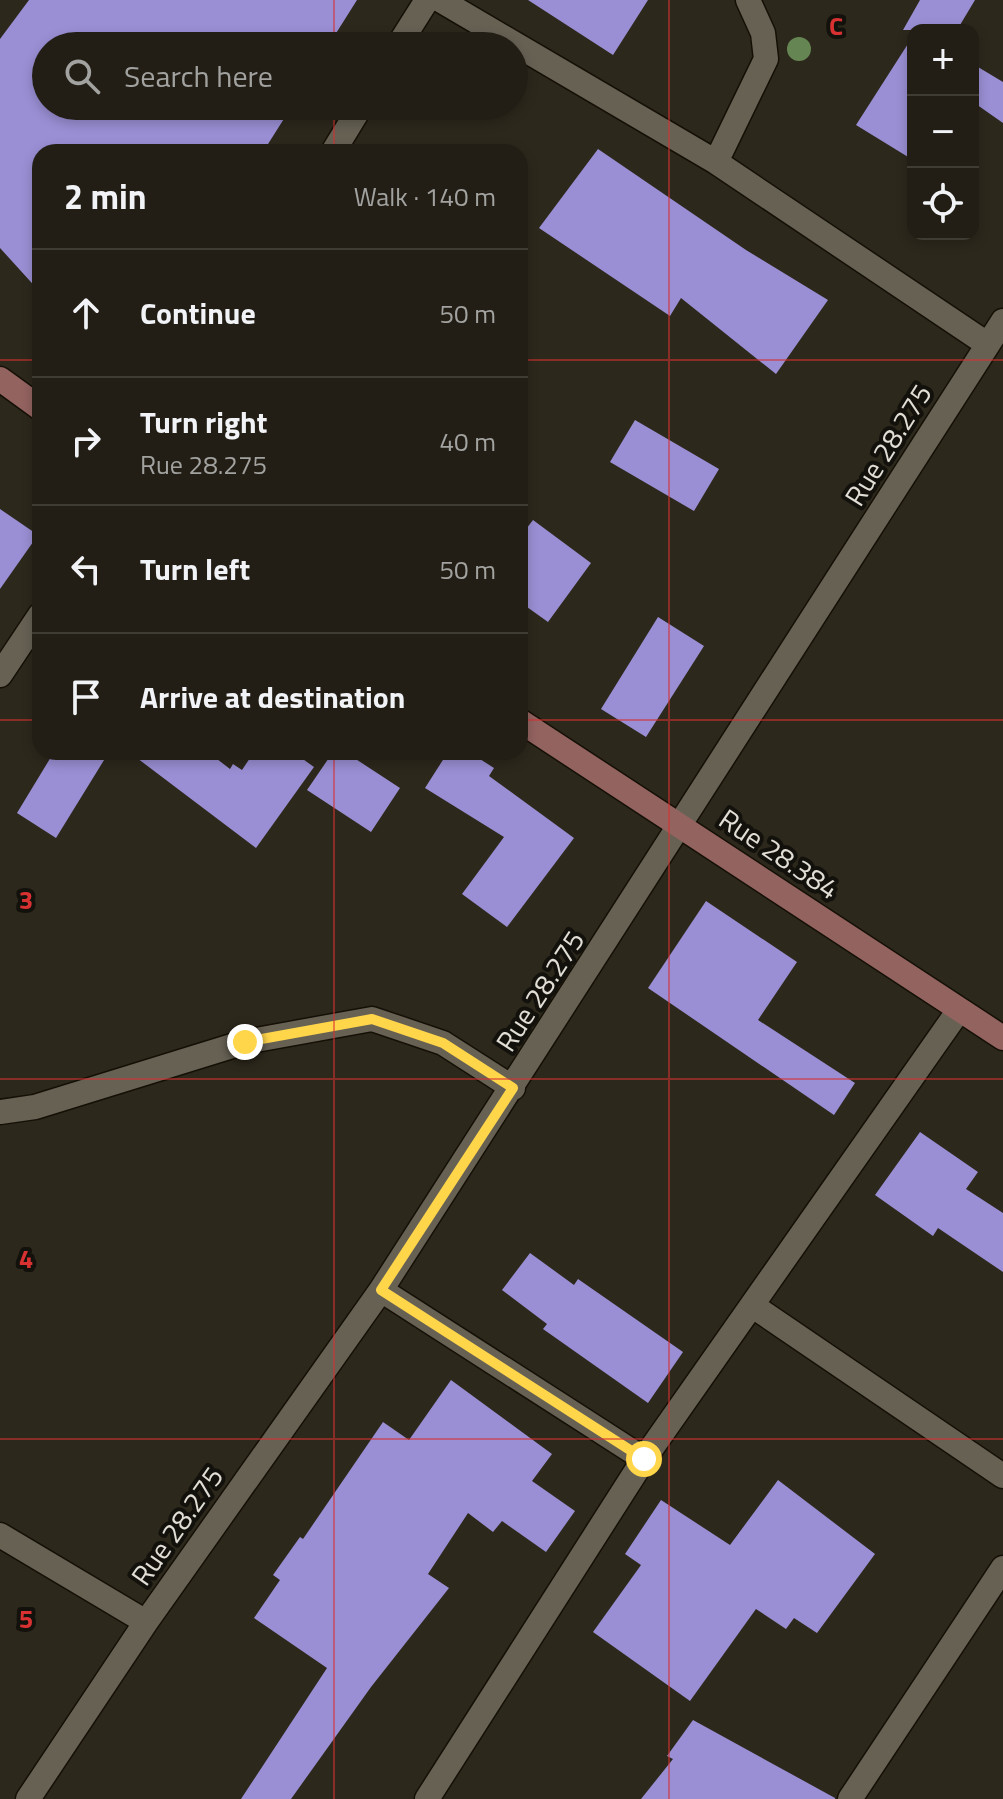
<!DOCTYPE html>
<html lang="en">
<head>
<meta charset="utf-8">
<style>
	:root { --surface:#221e15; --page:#2a271e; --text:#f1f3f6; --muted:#a2a2a0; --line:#3f3c34 }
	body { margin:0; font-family:"Titillium Web",sans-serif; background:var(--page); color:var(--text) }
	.controls { position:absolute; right:24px; top:24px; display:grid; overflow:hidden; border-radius:16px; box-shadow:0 4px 12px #0003 }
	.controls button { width:72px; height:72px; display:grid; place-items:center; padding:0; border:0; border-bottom:2px solid var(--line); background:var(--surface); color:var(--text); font:40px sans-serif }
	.stop { position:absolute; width:24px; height:24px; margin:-18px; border:6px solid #ffd54a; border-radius:50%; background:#fff }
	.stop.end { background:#ffd54a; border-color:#fff; box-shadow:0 2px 8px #0008 }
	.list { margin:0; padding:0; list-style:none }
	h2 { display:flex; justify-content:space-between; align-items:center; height:104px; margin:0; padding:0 32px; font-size:34px }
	h2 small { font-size:26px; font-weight:400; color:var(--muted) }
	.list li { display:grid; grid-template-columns:52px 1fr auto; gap:24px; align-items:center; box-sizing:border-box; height:128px; padding:0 32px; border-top:2px solid var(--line) }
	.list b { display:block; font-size:30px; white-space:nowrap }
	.list p { margin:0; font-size:26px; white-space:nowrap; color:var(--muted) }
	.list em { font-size:26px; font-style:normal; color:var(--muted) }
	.icon { flex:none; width:44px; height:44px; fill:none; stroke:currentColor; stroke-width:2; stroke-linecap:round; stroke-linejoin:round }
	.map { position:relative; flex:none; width:1003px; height:1799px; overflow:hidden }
	.search { position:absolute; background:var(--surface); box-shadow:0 4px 12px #0003; left:32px; top:32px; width:496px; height:88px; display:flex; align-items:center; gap:20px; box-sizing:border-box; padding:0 28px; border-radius:44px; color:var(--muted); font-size:30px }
	.panel { position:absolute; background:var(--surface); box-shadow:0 4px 12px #0003; left:32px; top:144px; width:496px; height:616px; border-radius:24px }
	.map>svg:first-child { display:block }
	.building { fill:#9a8fd4 }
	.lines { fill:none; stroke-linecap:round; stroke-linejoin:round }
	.street-casing { stroke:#151006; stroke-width:27 }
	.secondary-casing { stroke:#151006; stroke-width:27 }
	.street { stroke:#676154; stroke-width:24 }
	.secondary { stroke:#936360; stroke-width:24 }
	.tree { fill:#658652 }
	.route { stroke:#ffd54a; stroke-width:10 }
	.grid { fill:none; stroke:#d73131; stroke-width:2; stroke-opacity:0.55 }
	.labels { text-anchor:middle; stroke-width:8; stroke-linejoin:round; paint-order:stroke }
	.street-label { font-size:28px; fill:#e1ded6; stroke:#13110c }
	.grid-label { font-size:26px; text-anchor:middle; font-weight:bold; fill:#d73131; stroke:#13110c; stroke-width:8; stroke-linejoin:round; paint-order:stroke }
</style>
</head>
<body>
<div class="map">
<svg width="1003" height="1799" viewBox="0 0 1003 1799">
	<rect width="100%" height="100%" fill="#2d281c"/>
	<path class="building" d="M 29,0 L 357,0 L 328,46 L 46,46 L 46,106 L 292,106 L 263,152 L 40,152 L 40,292 L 0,248 L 0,39 Z
		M 528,0 L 648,0 L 613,55 Z
		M 920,0 L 975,0 L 957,30 L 903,30 Z
		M 913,36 L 913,160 L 856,125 Z
		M 973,64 L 1003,82 L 1003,123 L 973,102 Z
		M 598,149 L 746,250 L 828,300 L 776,374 L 681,298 L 670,316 L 539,228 Z
		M 635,420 L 719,469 L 694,511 L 610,462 Z
		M 0,509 L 38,535 L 0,589 Z
		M 533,520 L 591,563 L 548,622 L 520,602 L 520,537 Z
		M 658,617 L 704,646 L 646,737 L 601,709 Z
		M 54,752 L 109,752 L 56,838 L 17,813 Z
		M 129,752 L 208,752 L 230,769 L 233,764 L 242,770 L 254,752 L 293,752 L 314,767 L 256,848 Z
		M 333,752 L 345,752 L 400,788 L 371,832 L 307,790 Z
		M 448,752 L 469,752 L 494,768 L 489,776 L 574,838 L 507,927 L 462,894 L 504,837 L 425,788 Z
		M 706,901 L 797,962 L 758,1020 L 855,1083 L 834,1115 L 648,988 Z
		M 920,1132 L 978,1172 L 966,1189 L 1003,1213 L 1003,1272 L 938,1228 L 933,1236 L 875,1195 Z
		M 530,1253 L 574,1285 L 578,1279 L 683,1352 L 648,1403 L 543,1329 L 547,1324 L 502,1290 Z
		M 451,1380 L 552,1454 L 532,1481 L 575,1511 L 546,1552 L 502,1521 L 493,1532 L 468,1513 L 428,1574 L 449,1588 L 371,1687 L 291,1799 L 241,1799 L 327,1668 L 254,1618 L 280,1580 L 273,1575 L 300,1537 L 303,1539 L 383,1422 L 409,1440 Z
		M 778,1480 L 875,1554 L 817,1633 L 794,1618 L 786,1629 L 756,1609 L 690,1701 L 593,1632 L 641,1565 L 625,1554 L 661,1500 L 730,1545 Z
		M 693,1720 L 835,1798 L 835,1799 L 641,1799 L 673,1759 L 667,1756 Z"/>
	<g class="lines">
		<g class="street-casing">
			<path id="street" d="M 440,0 L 716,162 L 987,344
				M 398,46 L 427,0
				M 333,152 L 361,106
				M 716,162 L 766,59 L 763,33 L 748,0
				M 0,675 L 40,615
				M 0,1112 L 35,1107 L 245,1042 L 372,1019 L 443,1043 L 513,1088
				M 381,1290 L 644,1459
				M 753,1306 L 1003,1476
				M 0,1535 L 146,1622
				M 28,1799 L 146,1622 L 381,1290 L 1003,321
				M 427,1799 L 644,1459 L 959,1010
				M 850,1799 L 1003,1568"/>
		</g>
		<g class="secondary-casing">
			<path id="secondary" d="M 0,379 L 40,408
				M 520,721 L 1003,1038"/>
		</g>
		<use href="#street" class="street"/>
		<use href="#secondary" class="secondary"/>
	</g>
	<circle class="tree" cx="799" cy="49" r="12"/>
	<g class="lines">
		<path class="route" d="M 245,1042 L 372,1019 L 443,1043 L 513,1088 L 381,1290 L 644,1459"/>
	</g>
	<path class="grid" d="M 334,0 L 334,46M 669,0 L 669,1799M 334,106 L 334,152M 0,360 L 40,360M 520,360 L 1003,360M 0,720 L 40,720M 520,720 L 1003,720M 334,752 L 334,1799M 0,1079 L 1003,1079M 0,1439 L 1003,1439"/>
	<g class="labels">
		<g class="street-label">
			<text transform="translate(888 445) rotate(-58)" y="10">Rue 28.275</text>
			<text transform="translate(779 854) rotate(34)" y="10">Rue 28.384</text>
			<text transform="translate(540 991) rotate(-57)" y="10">Rue 28.275</text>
			<text transform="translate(177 1526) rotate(-55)" y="10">Rue 28.275</text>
		</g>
	</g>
	<g class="grid-label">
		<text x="836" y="35">C</text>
		<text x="26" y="909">3</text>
		<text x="26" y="1268">4</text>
		<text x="26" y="1628">5</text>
	</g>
</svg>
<div class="controls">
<button>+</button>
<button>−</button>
<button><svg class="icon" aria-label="locate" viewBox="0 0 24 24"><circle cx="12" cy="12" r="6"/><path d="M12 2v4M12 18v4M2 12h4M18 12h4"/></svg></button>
</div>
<div class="stop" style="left:644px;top:1459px"></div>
<div class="stop end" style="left:245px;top:1042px"></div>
<div class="search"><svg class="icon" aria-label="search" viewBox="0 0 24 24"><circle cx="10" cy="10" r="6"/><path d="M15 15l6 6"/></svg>Search here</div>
<section class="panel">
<h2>2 min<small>Walk · 140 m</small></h2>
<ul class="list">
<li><svg class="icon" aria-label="ahead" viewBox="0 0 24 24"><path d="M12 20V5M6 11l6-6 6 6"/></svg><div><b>Continue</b></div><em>50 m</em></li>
<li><svg class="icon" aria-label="right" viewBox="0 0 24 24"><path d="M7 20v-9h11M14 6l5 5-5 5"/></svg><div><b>Turn right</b><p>Rue 28.275</p></div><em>40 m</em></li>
<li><svg class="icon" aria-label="left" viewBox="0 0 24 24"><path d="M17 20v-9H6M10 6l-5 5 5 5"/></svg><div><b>Turn left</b></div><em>50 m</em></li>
<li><svg class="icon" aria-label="arrive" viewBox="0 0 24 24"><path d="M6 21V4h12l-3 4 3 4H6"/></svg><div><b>Arrive at destination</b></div></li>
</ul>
</section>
</div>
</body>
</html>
